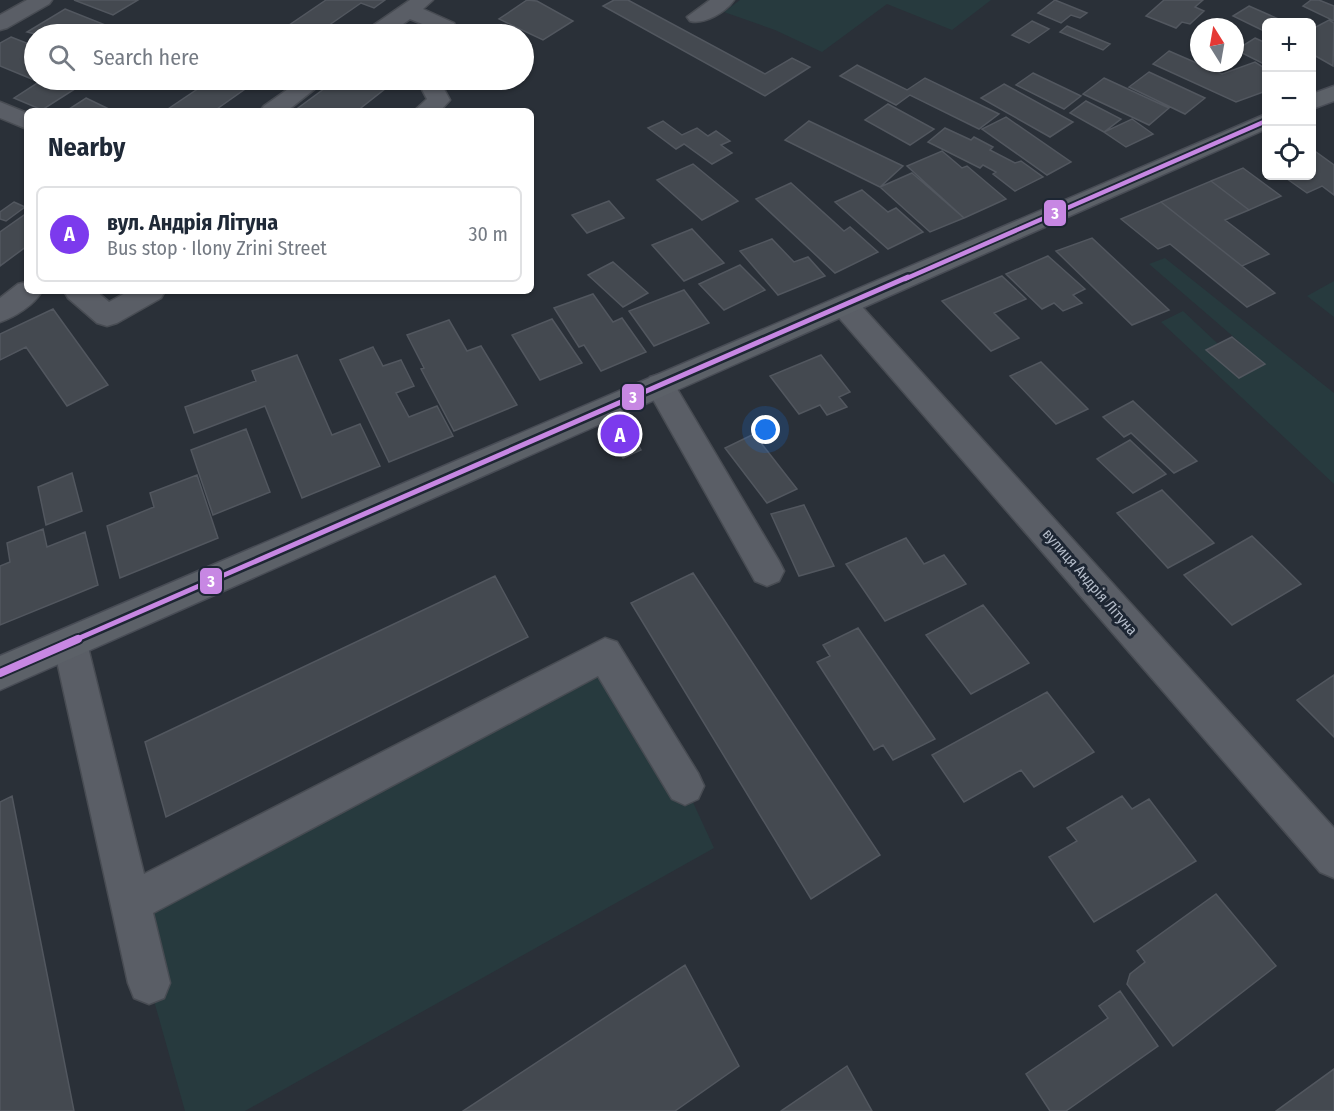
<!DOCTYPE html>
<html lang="en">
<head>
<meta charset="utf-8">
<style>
	:root { --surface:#fff; --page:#f2f2f3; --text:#1f2937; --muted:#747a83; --line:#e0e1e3; --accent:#7c3aed }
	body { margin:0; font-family:"Fira Sans Condensed",sans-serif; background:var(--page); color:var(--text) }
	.controls { position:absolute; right:18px; top:18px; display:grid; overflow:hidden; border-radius:9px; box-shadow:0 2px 4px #0004 }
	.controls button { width:54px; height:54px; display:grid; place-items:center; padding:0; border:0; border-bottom:2px solid var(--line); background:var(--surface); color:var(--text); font:30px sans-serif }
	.compass { position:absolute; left:1190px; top:18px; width:54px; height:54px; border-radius:50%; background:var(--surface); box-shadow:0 2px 4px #0004; rotate:349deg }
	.you { position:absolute; left:766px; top:430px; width:21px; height:21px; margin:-15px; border:4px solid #fff; border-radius:50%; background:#1a73e8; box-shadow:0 0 0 9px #1a73e833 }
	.badge { display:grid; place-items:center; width:39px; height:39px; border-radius:50%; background:var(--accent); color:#fff; font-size:20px; font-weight:700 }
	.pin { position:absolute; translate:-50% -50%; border:3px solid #fff; box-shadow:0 2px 6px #0006 }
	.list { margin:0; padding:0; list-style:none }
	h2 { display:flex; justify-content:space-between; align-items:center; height:78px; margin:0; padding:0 24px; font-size:26px }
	h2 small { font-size:20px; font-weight:400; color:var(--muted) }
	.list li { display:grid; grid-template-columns:39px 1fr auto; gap:18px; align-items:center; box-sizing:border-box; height:96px; margin:0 12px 12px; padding:0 12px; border:2px solid var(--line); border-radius:9px }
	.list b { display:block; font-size:22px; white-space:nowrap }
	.list p { margin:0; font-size:20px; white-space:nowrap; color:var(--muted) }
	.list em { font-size:20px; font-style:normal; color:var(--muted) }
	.icon { flex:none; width:33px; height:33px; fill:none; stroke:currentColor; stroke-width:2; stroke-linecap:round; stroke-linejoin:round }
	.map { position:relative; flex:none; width:1334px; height:1111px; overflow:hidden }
	.search { position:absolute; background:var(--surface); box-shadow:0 2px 4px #0004; left:24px; top:24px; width:510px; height:66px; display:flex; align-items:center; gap:15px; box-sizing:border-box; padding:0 21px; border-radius:33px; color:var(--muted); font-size:22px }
	.panel { position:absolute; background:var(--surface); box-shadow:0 2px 4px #0004; left:24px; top:108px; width:510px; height:186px; border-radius:9px }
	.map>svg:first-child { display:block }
	.green { fill:#273a3e }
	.building { fill:#444950; stroke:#52575f; stroke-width:1.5 }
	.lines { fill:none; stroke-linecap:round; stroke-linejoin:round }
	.minor-casing { stroke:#484c53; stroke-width:3 }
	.major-casing { stroke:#484c55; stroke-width:3 }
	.minor { fill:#5a5e66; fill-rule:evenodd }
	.major { fill:#5c6168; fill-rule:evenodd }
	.bus-1-far2-casing { stroke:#1d2633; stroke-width:8 }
	.bus-1-far1-casing { stroke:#1d2633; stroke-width:10 }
	.bus-1-casing { stroke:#1d2633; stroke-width:12 }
	.bus-1-far2 { stroke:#c787e3; stroke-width:4.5 }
	.bus-1-far1 { stroke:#c787e3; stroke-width:5 }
	.bus-1 { stroke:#c787e3; stroke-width:8 }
	.labels { text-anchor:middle; stroke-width:6; stroke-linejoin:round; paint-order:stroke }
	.street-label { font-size:15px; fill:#b4bcc9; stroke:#1d2633 }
	.line-badge { stroke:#1d2633; stroke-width:2 }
	.badge-label { font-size:16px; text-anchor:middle; font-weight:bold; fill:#fff }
</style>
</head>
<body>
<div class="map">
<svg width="1334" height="1111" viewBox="0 0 1334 1111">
	<rect width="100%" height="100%" fill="#2a3038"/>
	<path class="green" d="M 740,0 L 991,0 L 952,30 L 887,4 L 822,52 L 775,30 L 724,12 Z
		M 1165,258 L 1334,393 L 1334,484 L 1161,322 L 1183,311 L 1249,373 L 1265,364 L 1149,264 Z
		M 1334,281 L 1334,317 L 1307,296 Z
		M 605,654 L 685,785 L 714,848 L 245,1111 L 185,1111 L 149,983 L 132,902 Z"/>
	<path class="building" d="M 74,0 L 138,0 L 113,15 Z
		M 326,0 L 385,0 L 374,8 L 361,3 L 325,28 L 331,30 L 326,34 L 276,34 Z
		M 527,0 L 537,1 L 573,21 L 543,40 L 499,19 Z
		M 614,0 L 628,0 L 765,74 L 792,58 L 810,67 L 765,96 L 603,6 Z
		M 1055,0 L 1087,13 L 1080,18 L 1071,15 L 1061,23 L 1038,13 Z
		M 1164,0 L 1203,0 L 1195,7 L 1204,11 L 1190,24 L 1182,22 L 1176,28 L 1146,16 Z
		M 1311,0 L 1319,0 L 1334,6 L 1334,21 L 1303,6 Z
		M 1249,6 L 1283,21 L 1266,22 L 1266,32 L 1233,16 Z
		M 65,9 L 113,28 L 102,34 L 95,34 L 78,28 L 67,34 L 35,34 L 27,32 Z
		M 1329,20 L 1334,23 L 1333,66 L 1312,54 L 1312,29 Z
		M 1032,21 L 1049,29 L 1029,43 L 1012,35 Z
		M 1067,26 L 1110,44 L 1103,50 L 1060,32 Z
		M 11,37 L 34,46 L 34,80 L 89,80 L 42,110 L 14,98 L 39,82 L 0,66 L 0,43 Z
		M 1255,38 L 1266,43 L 1266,65 L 1236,50 Z
		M 1169,51 L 1222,74 L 1255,62 L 1266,69 L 1266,91 L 1236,102 L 1153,64 Z
		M 857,65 L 907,90 L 925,78 L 999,114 L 979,129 L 910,95 L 896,105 L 840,76 Z
		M 1149,72 L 1205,98 L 1185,114 L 1129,87 Z
		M 1033,73 L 1081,96 L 1064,109 L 1016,85 Z
		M 1104,78 L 1169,108 L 1149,125 L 1083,94 Z
		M 211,80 L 258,80 L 214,111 L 165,111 Z
		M 269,80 L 302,80 L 290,88 Z
		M 336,80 L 392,80 L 395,81 L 357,111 L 294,111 Z
		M 1004,84 L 1073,122 L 1050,137 L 981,98 Z
		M 86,98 L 113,111 L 66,111 Z
		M 1086,101 L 1121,119 L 1104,132 L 1070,113 Z
		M 888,104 L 934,129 L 910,145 L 865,120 Z
		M 1006,117 L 1071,162 L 1047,175 L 982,129 Z
		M 1132,119 L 1153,134 L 1126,147 L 1104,132 Z
		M 663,121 L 682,135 L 697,128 L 708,136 L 716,131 L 730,141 L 721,145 L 732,153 L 712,164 L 684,144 L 676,149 L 648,128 Z
		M 809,121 L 903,166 L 880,187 L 785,140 Z
		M 945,128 L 971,140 L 974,137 L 993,147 L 990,150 L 1015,163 L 1021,161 L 1043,177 L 1015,191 L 993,174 L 996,172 L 983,165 L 980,168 L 928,142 Z
		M 1312,149 L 1334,165 L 1334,195 L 1322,186 L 1307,193 L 1283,176 L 1312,176 Z
		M 942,151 L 962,168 L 967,166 L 1006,199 L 964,218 L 907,166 Z
		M 693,164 L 738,201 L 702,220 L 657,180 Z
		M 1243,168 L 1281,196 L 1249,210 L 1211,181 Z
		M 912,173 L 964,218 L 930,232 L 880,187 Z
		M 1211,181 L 1249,210 L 1225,220 L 1269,254 L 1242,266 L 1161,202 Z
		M 791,183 L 844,231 L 850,227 L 878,252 L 835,273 L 756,199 Z
		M 862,190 L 888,212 L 896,208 L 923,232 L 888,249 L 835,202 Z
		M 609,201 L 624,218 L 587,233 L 572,215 Z
		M 14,202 L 25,207 L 6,221 L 0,219 L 0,212 Z
		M 1161,202 L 1242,266 L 1275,293 L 1247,307 L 1170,244 L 1158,249 L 1121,219 Z
		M 27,213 L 27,246 L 0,266 L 0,232 Z
		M 692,229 L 724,263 L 684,281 L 652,245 Z
		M 1092,238 L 1169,310 L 1132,325 L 1056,251 Z
		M 772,239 L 794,262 L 808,257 L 825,276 L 778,295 L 740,251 Z
		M 1048,256 L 1085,289 L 1073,295 L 1082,303 L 1063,311 L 1054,303 L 1042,309 L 1006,274 Z
		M 613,262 L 648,293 L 623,307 L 588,275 Z
		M 740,265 L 765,290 L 724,310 L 699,284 Z
		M 1002,276 L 1026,299 L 994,313 L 1019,338 L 991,351 L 942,301 Z
		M 684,290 L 709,323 L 654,346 L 629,311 Z
		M 593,294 L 613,322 L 622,318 L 646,352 L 601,371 L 584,345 L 579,347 L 554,308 Z
		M 53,309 L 108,385 L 67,406 L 26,347 L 0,360 L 0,334 Z
		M 552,319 L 582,363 L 540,380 L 512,335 Z
		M 449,320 L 467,351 L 481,346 L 517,405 L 454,431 L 421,369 L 424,368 L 407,335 Z
		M 1232,337 L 1265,364 L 1239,378 L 1206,350 Z
		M 373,347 L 383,366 L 401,360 L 414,386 L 396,393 L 409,417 L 437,406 L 453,436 L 389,462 L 340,360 Z
		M 297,355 L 332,435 L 360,424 L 380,466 L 302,498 L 265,406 L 194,433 L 185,407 L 256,381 L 252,371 Z
		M 821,355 L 850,392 L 839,397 L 847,407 L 827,415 L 820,405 L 799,414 L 770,376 Z
		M 1041,362 L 1088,409 L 1056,424 L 1010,376 Z
		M 1133,401 L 1197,461 L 1174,473 L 1131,433 L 1124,437 L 1103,417 Z
		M 246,429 L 270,492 L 213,515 L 191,450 Z
		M 631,432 L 641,450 L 623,458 L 612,441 Z
		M 754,434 L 797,489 L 767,503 L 725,448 Z
		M 1130,440 L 1166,474 L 1133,493 L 1097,459 Z
		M 72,473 L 82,511 L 46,525 L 38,487 Z
		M 197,475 L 218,538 L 120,578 L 107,526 L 154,507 L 150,493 Z
		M 1162,490 L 1214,543 L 1168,568 L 1117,513 Z
		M 804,505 L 834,566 L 799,576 L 771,514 Z
		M 43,529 L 47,547 L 85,532 L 98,585 L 0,625 L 0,566 L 10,562 L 7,543 Z
		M 1252,536 L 1301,584 L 1232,625 L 1184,575 Z
		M 906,538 L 924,564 L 944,555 L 966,584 L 885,621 L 846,564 Z
		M 693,573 L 880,855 L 811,899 L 631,603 Z
		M 495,576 L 528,637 L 166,817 L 145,742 Z
		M 983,605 L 1029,663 L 971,694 L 926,635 Z
		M 858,628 L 935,739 L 893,760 L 883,745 L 874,750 L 817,662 L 830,656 L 823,645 Z
		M 1334,675 L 1334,737 L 1297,700 Z
		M 1047,692 L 1094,752 L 1034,787 L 1021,770 L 964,802 L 932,755 Z
		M 12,796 L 74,1111 L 0,1111 L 0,802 Z
		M 1122,796 L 1132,809 L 1149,799 L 1196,861 L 1094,922 L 1049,857 L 1077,841 L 1067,828 Z
		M 1216,894 L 1276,966 L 1173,1046 L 1127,984 L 1130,974 L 1145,962 L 1137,951 Z
		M 685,965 L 739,1066 L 675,1111 L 463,1111 Z
		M 1120,991 L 1158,1046 L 1066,1111 L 1050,1111 L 1026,1074 L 1108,1018 L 1099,1006 Z
		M 847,1066 L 872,1111 L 781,1111 Z
		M 1334,1069 L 1334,1111 L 1276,1111 Z"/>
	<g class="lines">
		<g class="minor-casing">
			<path id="minor" d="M 27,0 L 52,0 L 49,4 L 7,28 L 0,30 L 0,15 Z
				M 410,0 L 433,0 L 423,9 L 454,23 L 458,34 L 438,34 L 437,30 L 410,19 L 389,34 L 366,34 L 368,29 Z
				M 710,0 L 734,0 C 726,12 704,25 690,21 L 687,17 Z
				M 301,80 L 326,80 L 287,111 L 260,111 L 264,106 Z
				M 417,80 L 439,80 L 450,100 L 440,111 L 414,111 L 427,99 Z
				M 0,102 L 27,113 L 27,129 L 0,118 Z
				M 27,282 L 27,291 L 42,291 C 34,305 15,317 0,322 L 0,298 L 18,284 Z
				M 64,291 L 96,291 L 109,302 L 129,291 L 165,291 L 161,298 L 117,323 L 107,326 L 97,323 L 68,298 Z
				M 845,296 L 855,299 L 1334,828 L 1334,878 L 1320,872 L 835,313 L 831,306 L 835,299 Z
				M 660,374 L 670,377 L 779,561 L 784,571 L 779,581 L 767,586 L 755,581 L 645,385 L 650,377 Z
				M 70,627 L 82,632 L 87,643 L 144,874 L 605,638 L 617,642 L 698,773 L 704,786 L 698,799 L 685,805 L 672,799 L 598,676 L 153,913 L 170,983 L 164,998 L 149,1004 L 134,998 L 128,983 L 53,643 L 58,632 Z"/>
		</g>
		<g class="major-casing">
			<path id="major" d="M 1334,86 L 1334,101 L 1312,109 L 1312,94 Z
				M 1266,114 L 1266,129 L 0,690 L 0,656 Z"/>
		</g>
		<use href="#minor" class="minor"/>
		<use href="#major" class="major"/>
		<g class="bus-1-far2-casing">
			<path id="bus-1-far2" d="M 905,279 L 1266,121"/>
		</g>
		<g class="bus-1-far1-casing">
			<path id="bus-1-far1" d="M 75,640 L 908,277"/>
		</g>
		<g class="bus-1-casing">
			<path id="bus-1" d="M 0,673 L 78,639"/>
		</g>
		<use href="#bus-1-far2" class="bus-1-far2"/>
		<use href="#bus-1-far1" class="bus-1-far1"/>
		<use href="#bus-1" class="bus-1"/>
	</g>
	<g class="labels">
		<g class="street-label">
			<text transform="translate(1090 582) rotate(49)" y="5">вулиця Андрія Літуна</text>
		</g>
	</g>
	<g class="line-badge">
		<rect x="1043" y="199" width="24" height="28" rx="6" fill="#c787e3"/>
		<rect x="621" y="383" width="24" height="28" rx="6" fill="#c787e3"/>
		<rect x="199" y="567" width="24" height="28" rx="6" fill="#c787e3"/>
	</g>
	<g class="badge-label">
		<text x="1055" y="219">3</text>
		<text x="633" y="403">3</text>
		<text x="211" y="587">3</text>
	</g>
</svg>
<div class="controls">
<button>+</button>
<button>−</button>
<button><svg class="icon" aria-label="locate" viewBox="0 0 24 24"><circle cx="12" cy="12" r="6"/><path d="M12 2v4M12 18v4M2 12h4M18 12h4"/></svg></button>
</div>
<svg class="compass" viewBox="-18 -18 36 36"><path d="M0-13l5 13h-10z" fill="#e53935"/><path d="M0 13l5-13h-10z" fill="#747a83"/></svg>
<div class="you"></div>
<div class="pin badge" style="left:620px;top:434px">A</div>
<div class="search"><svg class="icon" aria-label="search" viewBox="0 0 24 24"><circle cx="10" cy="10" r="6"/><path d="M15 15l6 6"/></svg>Search here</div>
<section class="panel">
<h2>Nearby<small></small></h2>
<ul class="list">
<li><span class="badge">A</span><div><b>вул. Андрія Літуна</b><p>Bus stop · Ilony Zrini Street</p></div><em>30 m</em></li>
</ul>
</section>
</div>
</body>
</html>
